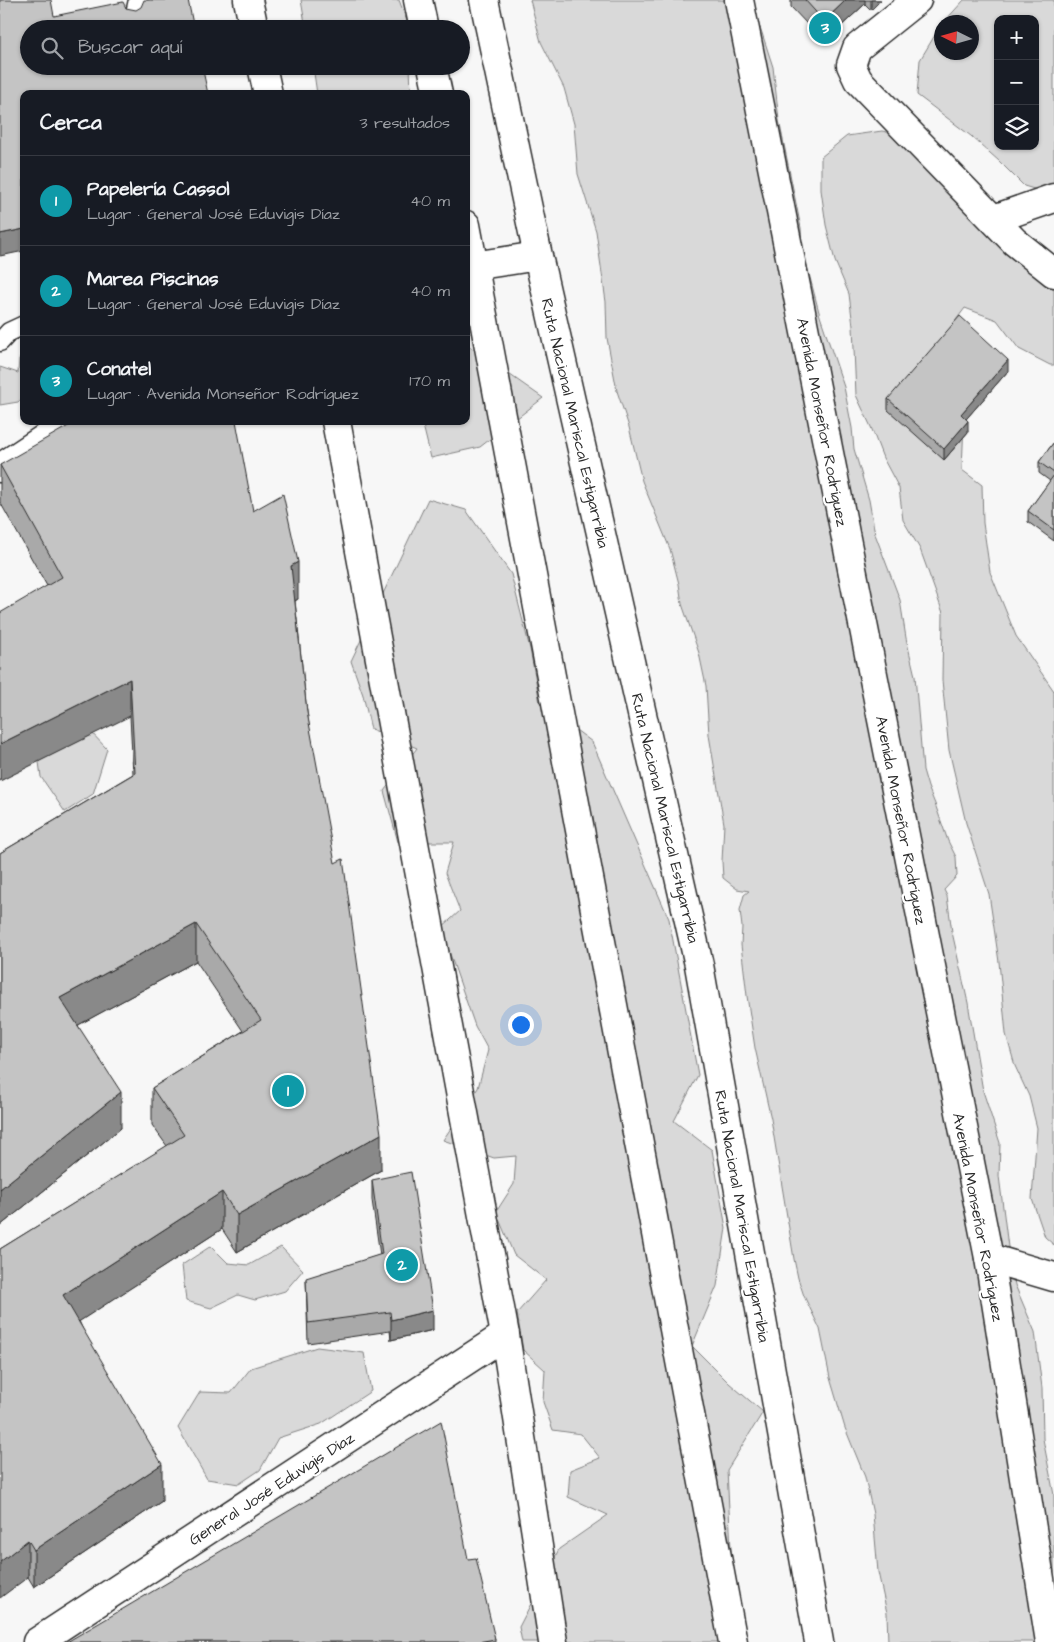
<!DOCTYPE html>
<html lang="es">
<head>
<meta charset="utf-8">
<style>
	:root { --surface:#171b24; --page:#20242c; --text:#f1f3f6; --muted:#9ea1a6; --line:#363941; --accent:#0b8043 }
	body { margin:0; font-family:"Architects Daughter",sans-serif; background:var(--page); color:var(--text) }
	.controls { position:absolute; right:15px; top:15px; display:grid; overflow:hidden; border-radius:10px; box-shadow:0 1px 4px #0004 }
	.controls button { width:45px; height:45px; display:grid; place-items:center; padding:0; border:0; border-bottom:1px solid var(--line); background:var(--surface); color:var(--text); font:25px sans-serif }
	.compass { position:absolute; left:934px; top:15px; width:45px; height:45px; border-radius:50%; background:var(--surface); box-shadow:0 1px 4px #0004; rotate:275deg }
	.you { position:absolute; left:520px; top:1024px; width:18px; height:18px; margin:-12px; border:4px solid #fff; border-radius:50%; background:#1a73e8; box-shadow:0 0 0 8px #1a73e833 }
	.badge { display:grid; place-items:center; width:32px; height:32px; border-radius:50%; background:var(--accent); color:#fff; font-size:16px; font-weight:700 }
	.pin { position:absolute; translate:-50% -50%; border:2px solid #fff; box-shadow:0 1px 5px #0006 }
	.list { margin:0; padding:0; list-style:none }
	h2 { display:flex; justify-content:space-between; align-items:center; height:65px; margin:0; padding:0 20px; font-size:21px }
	h2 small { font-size:16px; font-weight:400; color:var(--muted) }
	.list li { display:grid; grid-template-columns:32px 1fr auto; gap:15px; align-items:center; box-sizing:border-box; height:90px; padding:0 20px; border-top:1px solid var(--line) }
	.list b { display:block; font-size:19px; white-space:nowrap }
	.list p { margin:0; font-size:16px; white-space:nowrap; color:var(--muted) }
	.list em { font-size:16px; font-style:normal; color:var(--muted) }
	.icon { flex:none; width:28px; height:28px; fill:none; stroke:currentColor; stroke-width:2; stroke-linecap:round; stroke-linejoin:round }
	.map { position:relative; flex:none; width:1054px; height:1642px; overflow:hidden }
	.search { position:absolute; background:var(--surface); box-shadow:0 1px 4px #0004; left:20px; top:20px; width:450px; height:55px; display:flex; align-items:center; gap:12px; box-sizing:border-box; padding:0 18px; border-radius:28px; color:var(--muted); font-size:19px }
	.panel { position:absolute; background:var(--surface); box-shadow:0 1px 4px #0004; left:20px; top:90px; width:450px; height:335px; border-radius:10px }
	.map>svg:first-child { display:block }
	.green { fill:#d9d9d9; stroke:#828282; fill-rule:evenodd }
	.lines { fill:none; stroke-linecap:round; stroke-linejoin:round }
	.lane-casing { stroke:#2b2b2b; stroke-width:21 }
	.street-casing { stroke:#2b2b2b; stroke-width:31 }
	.secondary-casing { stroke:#2b2b2b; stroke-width:31 }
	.highway-casing { stroke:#2b2b2b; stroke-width:31 }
	.lane { stroke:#fff; stroke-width:18 }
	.street { stroke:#fff; stroke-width:28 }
	.secondary { stroke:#fff; stroke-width:28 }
	.highway { stroke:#fff; stroke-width:28 }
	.wall { fill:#a9a9a9; stroke:#2b2b2b }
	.shaded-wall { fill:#898989; stroke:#2b2b2b }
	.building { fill:#c4c4c4; stroke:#2b2b2b }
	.labels { text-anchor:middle; stroke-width:4.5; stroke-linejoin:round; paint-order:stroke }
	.street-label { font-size:16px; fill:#2b2b2b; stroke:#fff }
</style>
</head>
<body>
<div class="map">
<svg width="1054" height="1642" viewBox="0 0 1054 1642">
	<rect width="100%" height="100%" fill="#f7f7f7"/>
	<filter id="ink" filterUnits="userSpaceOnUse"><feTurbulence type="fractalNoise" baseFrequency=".02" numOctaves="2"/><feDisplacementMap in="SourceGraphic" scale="10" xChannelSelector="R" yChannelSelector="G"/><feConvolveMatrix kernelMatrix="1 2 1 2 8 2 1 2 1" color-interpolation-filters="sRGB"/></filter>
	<g filter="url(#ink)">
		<path class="green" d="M 301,0 L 399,0 L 410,29 L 306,29 Z
			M 530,0 L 748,0 L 761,30 L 773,67 L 779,120 L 801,228 L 802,247 L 820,316 L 844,387 L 852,428 L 854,449 L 869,500 L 875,534 L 900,600 L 906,638 L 915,676 L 923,770 L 928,787 L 935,804 L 948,841 L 956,857 L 957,876 L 944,890 L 947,896 L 952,932 L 968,1003 L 983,1091 L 1000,1143 L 999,1176 L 1008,1247 L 1015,1285 L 1035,1332 L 1042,1388 L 1043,1439 L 1054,1495 L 1054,1642 L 888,1642 L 887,1613 L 878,1572 L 873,1514 L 865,1477 L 845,1428 L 830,1378 L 820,1329 L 804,1296 L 798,1278 L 794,1259 L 771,1119 L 755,1048 L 747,996 L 741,945 L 742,927 L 740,910 L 744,895 L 749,891 L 737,889 L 723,878 L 722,861 L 724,824 L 709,735 L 706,686 L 699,653 L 682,604 L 679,584 L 670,549 L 642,481 L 629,427 L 617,391 L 607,338 L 606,302 L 596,231 L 578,174 L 574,124 L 564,88 L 541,42 Z
			M 964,0 L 1054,0 L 1054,195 L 1024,186 L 999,161 L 971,136 L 917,95 L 920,60 L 941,25 L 942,52 L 972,52 L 972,22 L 944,22 ZM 998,19 L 1035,19 L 1035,146 L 998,146 Z
			M 313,66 L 410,66 L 411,94 L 317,94 Z
			M 882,131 L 916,139 L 1054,266 L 1054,365 L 1050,365 L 1019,349 L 997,320 L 965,308 L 944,336 L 964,422 L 962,470 L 982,485 L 983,523 L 990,572 L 1016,636 L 1054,691 L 1054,1245 L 1045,1237 L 1032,1199 L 1037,1128 L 1029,1096 L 1015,1066 L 1006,1034 L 999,962 L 989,894 L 966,823 L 949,750 L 942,680 L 943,613 L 920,549 L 903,520 L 899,488 L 883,458 L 871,427 L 856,395 L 853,326 L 849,294 L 835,261 L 826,225 L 821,190 L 821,157 L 847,136 Z
			M 466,344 L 543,398 L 480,447 L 431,458 L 422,421 L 466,421 Z
			M 24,353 L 24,397 L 18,402 L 0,405 L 0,367 L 18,373 L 19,359 Z
			M 428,499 L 466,510 L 511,574 L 530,649 L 540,703 L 592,742 L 669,919 L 698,1075 L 674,1121 L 712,1150 L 726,1228 L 717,1286 L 692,1346 L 729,1383 L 763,1412 L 727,1470 L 731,1549 L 730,1642 L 522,1642 L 519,1627 L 559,1549 L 608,1515 L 568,1497 L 570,1470 L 600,1458 L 581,1434 L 553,1430 L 543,1402 L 545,1370 L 523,1350 L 517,1313 L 546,1280 L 514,1255 L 496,1212 L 514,1184 L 516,1156 L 494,1158 L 443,1140 L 478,1088 L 488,1050 L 475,1026 L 441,928 L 460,911 L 445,873 L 454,842 L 398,842 L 384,791 L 417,748 L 371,729 L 363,695 L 351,661 Z
			M 90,731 L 107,749 L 93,794 L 65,812 L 41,777 L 37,747 Z
			M 211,1246 L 228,1263 L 249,1265 L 281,1247 L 303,1270 L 285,1291 L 255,1300 L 238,1295 L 211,1308 L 186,1301 L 182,1265 Z
			M 317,1347 L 364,1353 L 371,1391 L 321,1424 L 278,1438 L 260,1470 L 239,1484 L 207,1479 L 178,1428 L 200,1392 L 231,1393 L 251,1368 Z"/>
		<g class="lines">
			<g class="lane-casing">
				<path id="lane" d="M 133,22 L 138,0
					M 0,342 L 9,332 L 24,325"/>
			</g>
			<g class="street-casing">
				<path id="street" d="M 917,0 L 857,48 L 851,65 L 858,80 L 1015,242 L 1054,273
					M 994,219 L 1054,198
					M 0,468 L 71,421
					M 989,1258 L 1054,1277
					M 37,1642 L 505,1335"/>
			</g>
			<g class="secondary-casing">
				<path id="secondary" d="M 248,0 L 254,29
					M 739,0 L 989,1258 L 1050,1642
					M 262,66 L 268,94
					M 336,421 L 505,1335 L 553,1642"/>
			</g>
			<g class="highway-casing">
				<path id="highway" d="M 418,0 L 424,29
					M 484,0 L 538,256 L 699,965 L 819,1642
					M 432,66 L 438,94
					M 466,225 L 733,1642
					M 466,267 L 538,256"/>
			</g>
			<use href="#lane" class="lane"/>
			<use href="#street" class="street"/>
			<use href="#secondary" class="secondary"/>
			<use href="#highway" class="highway"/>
		</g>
		<path class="wall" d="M 791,0 L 881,0 L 871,10 L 865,4 L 824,42 L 791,7 Z
			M 1008,371 L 966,419 L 968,432 L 944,460 L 888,410 L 888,399 Z
			M 1054,442 L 1054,541 L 1028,522 L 1028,511 L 1050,481 L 1039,473 L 1039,462 Z
			M 0,465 L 253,511 L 298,599 L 295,601 L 307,712 L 381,1170 L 237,1252 L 222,1229 L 79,1321 L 162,1501 L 34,1587 L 28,1577 L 0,1249 L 167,1146 L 152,1125 L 152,1088 L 243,1031 L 196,961 L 78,1025 L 121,1128 L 0,1226 L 0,853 L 133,774 L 130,716 L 47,586 L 0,502 Z
			M 372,1180 L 433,1330 L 391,1340 L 390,1331 L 308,1343 L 306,1279 L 380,1255 L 372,1200 Z
			M 468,1559 L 495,1639 L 495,1642 L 67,1642 Z"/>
		<path class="shaded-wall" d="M 846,0 L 865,0 L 865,4 L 824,42 L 824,21 Z
			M 871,0 L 881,0 L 871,10 Z
			M 24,229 L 24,251 L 0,256 L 0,234 Z
			M 1008,360 L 1008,371 L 961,425 L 961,414 Z
			M 968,421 L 968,432 L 944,460 L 944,449 Z
			M 298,562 L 298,599 L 291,603 L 291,566 Z
			M 130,679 L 130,716 L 0,781 L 0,744 Z
			M 196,924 L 196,961 L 60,1035 L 60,998 Z
			M 121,1092 L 121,1128 L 0,1226 L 0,1189 Z
			M 381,1134 L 381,1170 L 237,1252 L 237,1215 Z
			M 222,1192 L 222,1229 L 63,1332 L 63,1295 Z
			M 433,1310 L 433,1330 L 391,1340 L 391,1320 Z
			M 162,1464 L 162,1501 L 34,1587 L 34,1550 Z
			M 28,1540 L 28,1577 L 0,1598 L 0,1562 Z"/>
		<path class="building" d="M 0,0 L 51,0 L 54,16 L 123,2 L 126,8 L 136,10 L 141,7 L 144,0 L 188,0 L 194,29 L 29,29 L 29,66 L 202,66 L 208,94 L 24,94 L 24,229 L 0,234 Z
			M 805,0 L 846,0 L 824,21 Z
			M 960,316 L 1008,360 L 961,414 L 968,421 L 944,449 L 888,399 Z
			M 77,421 L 236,421 L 253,511 L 283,494 L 298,562 L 291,566 L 307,712 L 335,863 L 343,859 L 381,1134 L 237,1215 L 222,1192 L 63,1295 L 162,1464 L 34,1550 L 28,1540 L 0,1562 L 0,1249 L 184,1135 L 152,1088 L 261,1020 L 196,924 L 60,998 L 121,1092 L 0,1189 L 0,853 L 135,773 L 130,679 L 0,744 L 0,613 L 62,577 L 0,465 Z
			M 1054,442 L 1054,473 L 1039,462 Z
			M 1054,475 L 1054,530 L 1028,511 Z
			M 411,1172 L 433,1310 L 391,1320 L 390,1312 L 308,1323 L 306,1278 L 382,1254 L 372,1180 Z
			M 441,1421 L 468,1559 L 476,1558 L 495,1639 L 478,1642 L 67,1642 Z"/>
	</g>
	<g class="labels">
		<g class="street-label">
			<text transform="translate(823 422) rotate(79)" y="6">Avenida Monseñor Rodríguez</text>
			<text transform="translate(576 423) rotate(77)" y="6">Ruta Nacional Mariscal Estigarribia</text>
			<text transform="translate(666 818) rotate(77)" y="6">Ruta Nacional Mariscal Estigarribia</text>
			<text transform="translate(902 820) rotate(79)" y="6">Avenida Monseñor Rodríguez</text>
			<text transform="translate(743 1216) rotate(80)" y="6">Ruta Nacional Mariscal Estigarribia</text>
			<text transform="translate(979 1217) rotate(79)" y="6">Avenida Monseñor Rodríguez</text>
			<text transform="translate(271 1488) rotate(-33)" y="6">General José Eduvigis Díaz</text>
		</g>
	</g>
</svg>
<div class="controls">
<button>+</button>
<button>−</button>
<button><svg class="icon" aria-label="layers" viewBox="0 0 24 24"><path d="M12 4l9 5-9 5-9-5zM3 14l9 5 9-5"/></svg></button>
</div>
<svg class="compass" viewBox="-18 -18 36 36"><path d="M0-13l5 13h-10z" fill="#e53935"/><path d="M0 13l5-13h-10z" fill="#9ea1a6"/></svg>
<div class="you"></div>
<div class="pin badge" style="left:288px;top:1091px;background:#0f9aa8">1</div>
<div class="pin badge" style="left:402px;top:1265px;background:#0f9aa8">2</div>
<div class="pin badge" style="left:825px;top:28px;background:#0f9aa8">3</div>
<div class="search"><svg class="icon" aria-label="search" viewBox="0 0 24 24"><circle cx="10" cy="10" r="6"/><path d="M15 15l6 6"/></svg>Buscar aquí</div>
<section class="panel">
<h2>Cerca<small>3 resultados</small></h2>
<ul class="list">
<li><span class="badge" style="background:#0f9aa8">1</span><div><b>Papelería Cassol</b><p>Lugar · General José Eduvigis Díaz</p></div><em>40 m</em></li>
<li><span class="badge" style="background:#0f9aa8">2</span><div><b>Marea Piscinas</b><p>Lugar · General José Eduvigis Díaz</p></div><em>40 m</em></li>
<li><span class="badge" style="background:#0f9aa8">3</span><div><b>Conatel</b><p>Lugar · Avenida Monseñor Rodríguez</p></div><em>170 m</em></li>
</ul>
</section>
</div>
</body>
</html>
